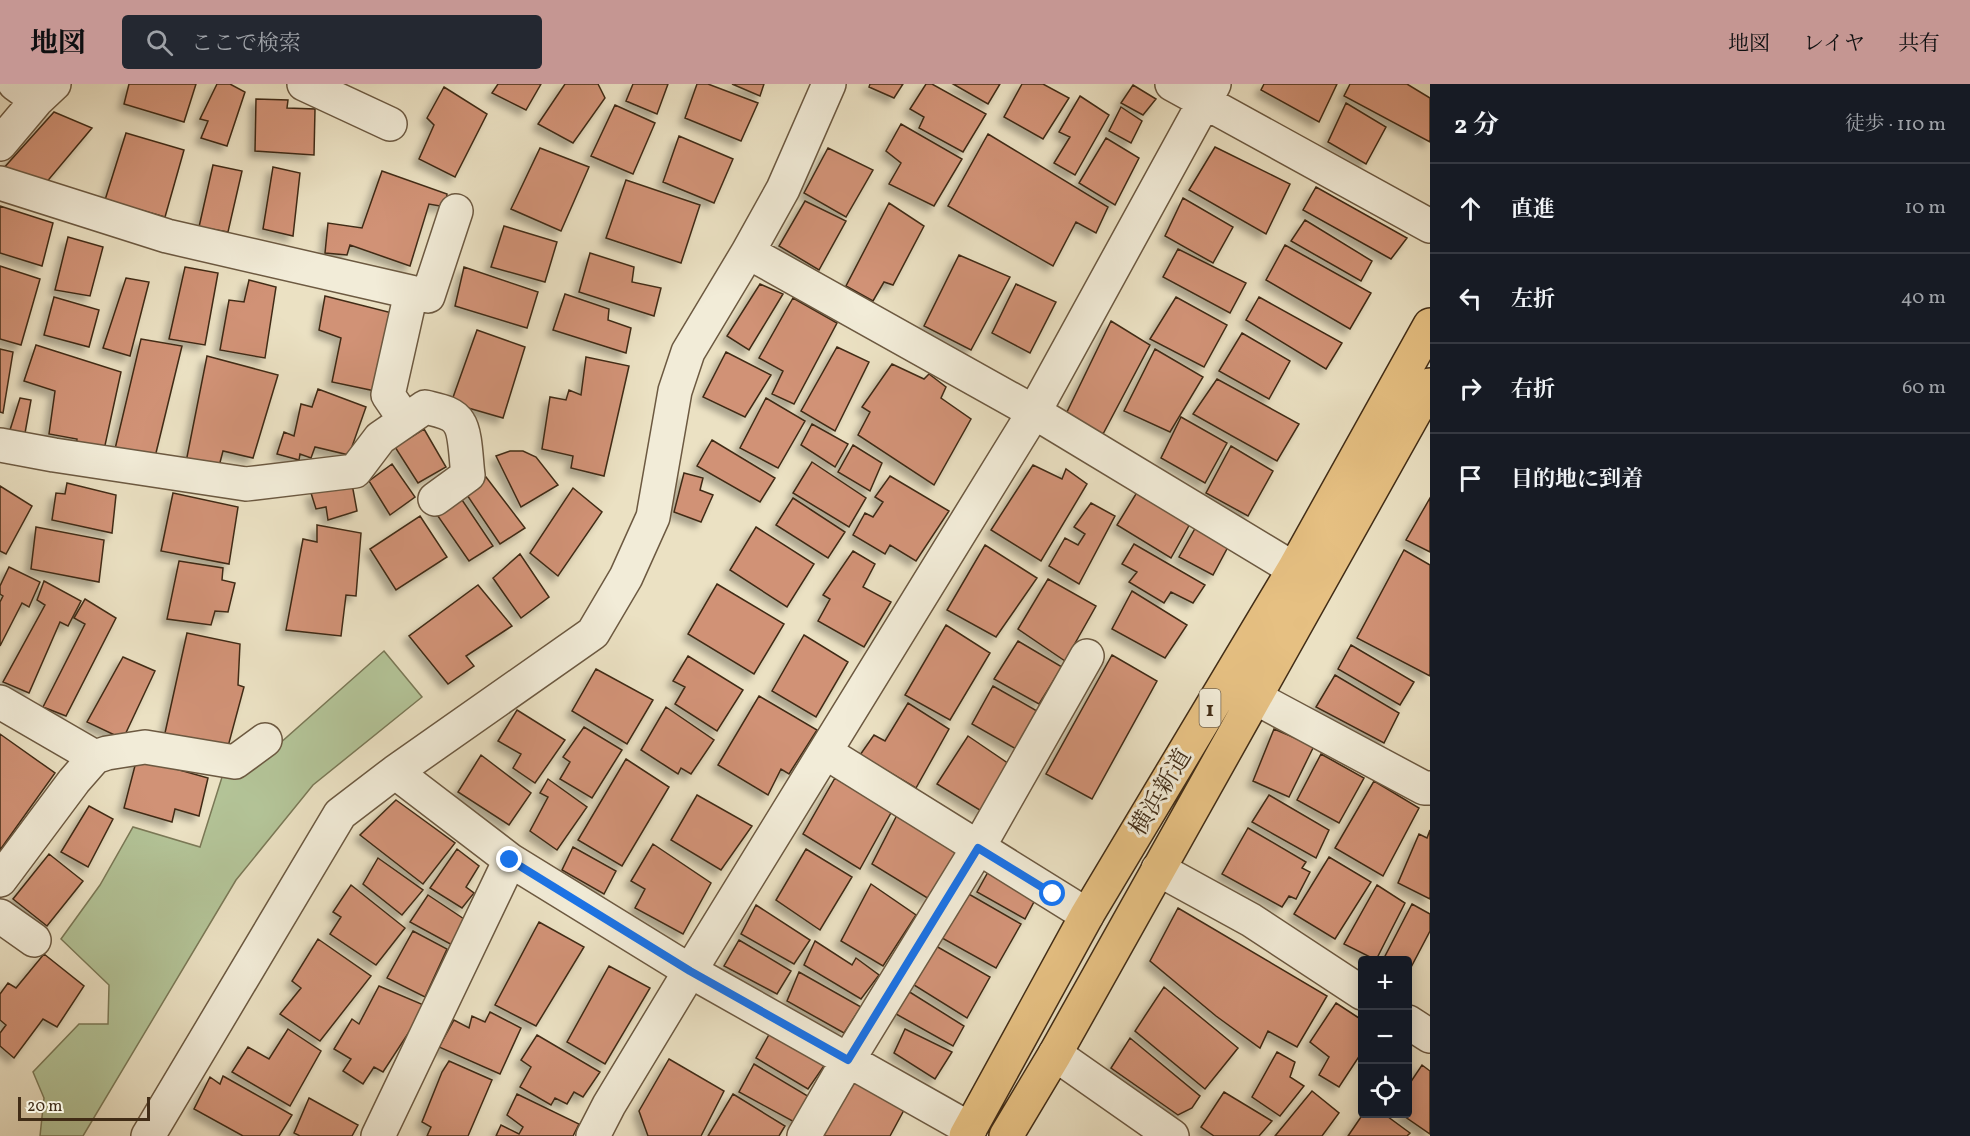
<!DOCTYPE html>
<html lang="ja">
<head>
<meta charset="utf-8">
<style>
	:root { --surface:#171b24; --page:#242831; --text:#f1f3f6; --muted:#9ea1a6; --line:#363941; --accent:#c59692 }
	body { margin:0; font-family:Vollkorn,"Noto Serif JP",serif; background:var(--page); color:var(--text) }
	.controls { position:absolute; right:18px; bottom:18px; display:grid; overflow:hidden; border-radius:6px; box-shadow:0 3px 15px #0003 }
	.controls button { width:54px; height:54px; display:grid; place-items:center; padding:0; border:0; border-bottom:2px solid var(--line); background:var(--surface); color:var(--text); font:30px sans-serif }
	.scale { position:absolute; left:18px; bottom:15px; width:132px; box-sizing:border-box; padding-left:6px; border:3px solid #412c16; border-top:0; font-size:16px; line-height:21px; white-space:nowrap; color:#412c16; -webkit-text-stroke:4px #f2ecd8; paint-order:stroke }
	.stop { position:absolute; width:18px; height:18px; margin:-14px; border:4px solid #1a73e8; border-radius:50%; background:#fff }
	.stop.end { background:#1a73e8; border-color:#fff; box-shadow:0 2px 6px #0008 }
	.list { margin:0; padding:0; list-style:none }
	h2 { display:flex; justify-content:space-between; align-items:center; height:78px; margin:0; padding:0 24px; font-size:26px }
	h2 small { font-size:20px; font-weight:400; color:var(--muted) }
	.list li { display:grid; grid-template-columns:39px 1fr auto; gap:18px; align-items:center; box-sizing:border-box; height:90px; padding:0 24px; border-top:2px solid var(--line) }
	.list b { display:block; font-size:22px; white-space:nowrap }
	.list em { font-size:20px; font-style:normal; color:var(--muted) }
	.icon { flex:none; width:33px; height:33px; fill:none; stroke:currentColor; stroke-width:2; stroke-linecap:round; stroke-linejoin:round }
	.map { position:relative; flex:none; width:1430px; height:1052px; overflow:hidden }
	header { display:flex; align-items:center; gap:36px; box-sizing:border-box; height:84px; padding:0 30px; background:var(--accent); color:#111 }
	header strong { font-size:28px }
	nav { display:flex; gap:33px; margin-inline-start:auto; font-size:21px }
	.search { width:420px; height:54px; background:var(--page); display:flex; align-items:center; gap:15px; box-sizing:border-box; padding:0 21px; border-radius:6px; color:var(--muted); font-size:22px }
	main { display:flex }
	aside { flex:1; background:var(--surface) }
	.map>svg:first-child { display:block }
	.green { fill:#b3c397; stroke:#7a7856; stroke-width:1.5 }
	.building { fill:#d19276; stroke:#412c16; stroke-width:1.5; filter:url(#shadow) }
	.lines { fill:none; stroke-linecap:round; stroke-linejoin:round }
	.minor-casing { stroke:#6c5941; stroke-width:36 }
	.highway-casing { stroke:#412c16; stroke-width:36 }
	.minor { stroke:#f2ecd8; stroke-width:33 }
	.highway { stroke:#e6c082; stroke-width:33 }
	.route { stroke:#1a73e8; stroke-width:8 }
	.labels { text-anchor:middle; stroke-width:6; stroke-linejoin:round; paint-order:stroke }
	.shield { fill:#f2ecd8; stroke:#766650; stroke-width:1.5 }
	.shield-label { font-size:22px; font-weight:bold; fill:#412c16 }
	.street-label { font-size:24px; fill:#412c16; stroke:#f2ecd8 }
</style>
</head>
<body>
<header>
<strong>地図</strong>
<div class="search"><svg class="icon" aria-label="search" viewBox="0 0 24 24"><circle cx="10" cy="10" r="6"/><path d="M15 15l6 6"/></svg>ここで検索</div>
<nav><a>地図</a><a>レイヤ</a><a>共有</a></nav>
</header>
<main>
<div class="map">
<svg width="1430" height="1052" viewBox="0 0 1430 1052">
	<defs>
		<filter id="shadow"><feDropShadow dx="-5.5" dy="5.5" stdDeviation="3" flood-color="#0004"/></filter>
	</defs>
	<rect width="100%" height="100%" fill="#ebe1c3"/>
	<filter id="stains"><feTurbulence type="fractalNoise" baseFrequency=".00333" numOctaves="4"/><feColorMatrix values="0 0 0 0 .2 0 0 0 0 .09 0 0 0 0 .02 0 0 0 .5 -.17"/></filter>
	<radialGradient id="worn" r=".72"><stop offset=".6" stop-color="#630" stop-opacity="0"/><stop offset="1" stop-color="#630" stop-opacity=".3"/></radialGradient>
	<path class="green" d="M 384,567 L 422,613 L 313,701 L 236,796 L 83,1052 L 40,1052 L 44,1014 L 33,988 L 79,940 L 108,940 L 109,901 L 61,855 L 100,801 L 133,743 L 200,763 L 223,690 L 244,691 Z"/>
	<path class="building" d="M 129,0 L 196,0 L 184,38 L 124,20 Z
		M 217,0 L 230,0 L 245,8 L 227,62 L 201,54 L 208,37 L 200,35 Z
		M 498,0 L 541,0 L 526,26 L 492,9 Z
		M 565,0 L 598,0 L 605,14 L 573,59 L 538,40 Z
		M 633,0 L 668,0 L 657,30 L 626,17 Z
		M 697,0 L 708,0 L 758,19 L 741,57 L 685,34 Z
		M 732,0 L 764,0 L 760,12 Z
		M 870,0 L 903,0 L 894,14 L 869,3 Z
		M 926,0 L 932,0 L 986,30 L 963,68 L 919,44 L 924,33 L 910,25 Z
		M 953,0 L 1000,0 L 988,20 Z
		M 1022,0 L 1043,0 L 1069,14 L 1043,55 L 1004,33 Z
		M 1264,0 L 1337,0 L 1319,38 L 1261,6 Z
		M 1350,0 L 1407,0 L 1430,14 L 1430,58 L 1344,12 Z
		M 1133,1 L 1156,15 L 1143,31 L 1121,19 Z
		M 444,3 L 487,30 L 455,93 L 419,75 L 434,41 L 427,34 Z
		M 1080,12 L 1109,31 L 1075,91 L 1054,79 L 1070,53 L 1059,48 Z
		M 256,15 L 288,16 L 287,24 L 315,25 L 314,71 L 255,67 Z
		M 1346,19 L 1386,43 L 1366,80 L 1328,58 Z
		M 615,21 L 655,39 L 633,90 L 591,72 Z
		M 1121,23 L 1142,37 L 1131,59 L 1109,47 Z
		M 54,28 L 92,44 L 45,100 L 2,86 Z
		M 901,40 L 962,75 L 934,122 L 889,100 L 901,79 L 886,67 Z
		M 126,49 L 184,66 L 165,133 L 105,116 Z
		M 988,50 L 1108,123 L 1096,149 L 1076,138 L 1053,182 L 948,122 Z
		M 679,52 L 733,75 L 714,119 L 663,98 Z
		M 1106,54 L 1139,74 L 1115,121 L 1079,99 Z
		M 1215,63 L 1290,100 L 1266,150 L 1189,106 Z
		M 540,64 L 589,83 L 561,147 L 511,125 Z
		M 828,64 L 873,86 L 846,133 L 804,109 Z
		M 213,81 L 242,87 L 228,148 L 199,143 Z
		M 273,83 L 300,89 L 293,152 L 263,145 Z
		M 382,87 L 447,110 L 446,123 L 429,120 L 410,182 L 350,161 L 347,171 L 325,169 L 328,139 L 362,144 Z
		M 626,96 L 700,121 L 681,179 L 606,154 Z
		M 1316,103 L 1407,154 L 1391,175 L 1303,126 Z
		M 1183,114 L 1233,143 L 1213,179 L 1165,152 Z
		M 805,117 L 846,137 L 819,186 L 779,162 Z
		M 889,119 L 924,142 L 893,201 L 884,198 L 873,217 L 846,202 Z
		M 0,122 L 53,139 L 42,182 L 0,169 Z
		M 1305,136 L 1372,177 L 1361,197 L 1291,157 Z
		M 504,142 L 557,158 L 545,198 L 491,183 Z
		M 68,153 L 103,163 L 90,212 L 55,206 Z
		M 1285,161 L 1371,209 L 1350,245 L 1266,196 Z
		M 1178,165 L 1246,199 L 1230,229 L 1163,193 Z
		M 590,169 L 634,183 L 632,198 L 661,204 L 654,232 L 579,208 Z
		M 959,171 L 1010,193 L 971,266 L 924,242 Z
		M 0,182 L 40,195 L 21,261 L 0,255 Z
		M 185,183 L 218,189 L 205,261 L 169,255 Z
		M 464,183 L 538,208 L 527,244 L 455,222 Z
		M 126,194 L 149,198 L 130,272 L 103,264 Z
		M 249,196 L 276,203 L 265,274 L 220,266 L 229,216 L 244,218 Z
		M 760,200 L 783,210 L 749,266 L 727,252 Z
		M 1016,200 L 1056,218 L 1030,269 L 992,249 Z
		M 565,210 L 609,225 L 608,236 L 631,244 L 626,269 L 553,246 Z
		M 325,212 L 400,231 L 380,308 L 332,298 L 341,254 L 319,246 Z
		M 54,213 L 99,226 L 89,263 L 44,251 Z
		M 1176,213 L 1227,241 L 1204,283 L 1150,255 Z
		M 1259,213 L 1342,259 L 1326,285 L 1246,236 Z
		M 793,214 L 837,239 L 794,320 L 772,310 L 783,287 L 759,274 Z
		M 1111,237 L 1150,261 L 1103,350 L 1066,330 Z
		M 477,246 L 525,263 L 503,334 L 451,319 Z
		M 1242,249 L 1290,277 L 1269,315 L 1219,287 Z
		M 141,255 L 182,262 L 155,373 L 115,365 Z
		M 36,261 L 121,288 L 104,366 L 76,362 L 77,355 L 49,350 L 55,307 L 24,297 Z
		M 837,263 L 869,278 L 835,347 L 801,327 Z
		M 0,265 L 13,268 L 3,329 L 0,328 Z
		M 1155,265 L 1203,293 L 1170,348 L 1124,327 Z
		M 726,268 L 771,291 L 745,333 L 703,313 Z
		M 207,272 L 278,291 L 253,374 L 223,367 L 218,386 L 186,378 Z
		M 586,273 L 629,282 L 604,392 L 571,384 L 573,372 L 542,365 L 550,313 L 566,316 L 569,306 L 581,311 Z
		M 892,280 L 924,295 L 929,290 L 946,303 L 941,314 L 971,335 L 934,401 L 858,351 L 870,328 L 862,323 Z
		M 1217,295 L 1299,340 L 1277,377 L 1193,330 Z
		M 318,305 L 366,323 L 349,371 L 315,363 L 311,374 L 300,370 L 299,376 L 277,370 L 284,348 L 294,352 L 301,320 L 312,323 Z
		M 20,314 L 31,316 L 25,349 L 10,346 Z
		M 766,314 L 805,337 L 778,384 L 740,364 Z
		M 1181,333 L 1227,359 L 1205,399 L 1161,374 Z
		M 812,340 L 848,360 L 835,383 L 801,361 Z
		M 424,345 L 446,383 L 418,399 L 395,363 Z
		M 712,356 L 775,394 L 760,418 L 697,382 Z
		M 853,361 L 882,379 L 870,407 L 838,388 Z
		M 1231,362 L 1273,387 L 1248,432 L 1206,409 Z
		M 510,367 L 523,367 L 536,373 L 558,401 L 521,423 L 496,372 Z
		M 812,378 L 866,414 L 849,443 L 793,409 Z
		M 392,380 L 415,413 L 390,431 L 369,397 Z
		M 1033,381 L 1062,395 L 1066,385 L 1087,400 L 1041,477 L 991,446 Z
		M 684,389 L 703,394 L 700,406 L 713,411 L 701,438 L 674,428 Z
		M 890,392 L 949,427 L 916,477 L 890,461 L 885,470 L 853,451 L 865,429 L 873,433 L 883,418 L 875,413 Z
		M 486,393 L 525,444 L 500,460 L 465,408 Z
		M 67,399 L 116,411 L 112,449 L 52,436 L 56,409 L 65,410 Z
		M 352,400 L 357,427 L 328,436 L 326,423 L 316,425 L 311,409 Z
		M 0,402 L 32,422 L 6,470 L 0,467 Z
		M 573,404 L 602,428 L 558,492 L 530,469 Z
		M 1139,405 L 1191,438 L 1171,474 L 1117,441 Z
		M 456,407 L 493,462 L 469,477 L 433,425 Z
		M 173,409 L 238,423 L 229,480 L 161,467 Z
		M 793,414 L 845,448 L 828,474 L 776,441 Z
		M 1430,414 L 1430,468 L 1406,456 Z
		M 1091,419 L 1115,432 L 1079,500 L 1049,482 L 1065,454 L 1078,461 L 1085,450 L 1074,443 Z
		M 420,432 L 447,473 L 396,506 L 370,465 Z
		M 317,441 L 361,449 L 356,512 L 346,511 L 341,552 L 286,546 L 303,455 L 317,458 Z
		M 1197,441 L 1229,461 L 1213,491 L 1179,473 Z
		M 36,443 L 104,456 L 99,498 L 31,485 Z
		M 756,443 L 814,480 L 787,523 L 730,486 Z
		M 1134,460 L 1205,501 L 1193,519 L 1171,508 L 1164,519 L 1129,498 L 1137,488 L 1122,480 Z
		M 985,461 L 1037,494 L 996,553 L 947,526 Z
		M 1404,466 L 1430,481 L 1430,592 L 1357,554 Z
		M 853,467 L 875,480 L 863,503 L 891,518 L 864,563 L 818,537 L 830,515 L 823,511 Z
		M 520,470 L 549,513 L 521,534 L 493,494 Z
		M 179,477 L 223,484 L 222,496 L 235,499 L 228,528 L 215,527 L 211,541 L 167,535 Z
		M 9,483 L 40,498 L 29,523 L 22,519 L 0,562 L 0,518 L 3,512 L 0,510 L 0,502 Z
		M 1048,495 L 1096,522 L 1065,577 L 1018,545 Z
		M 44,497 L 81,517 L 68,542 L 60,538 L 29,609 L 3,598 L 45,521 L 37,516 Z
		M 717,500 L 784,540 L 754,590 L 688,550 Z
		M 478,501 L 512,542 L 466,572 L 474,582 L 448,600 L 409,552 Z
		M 1132,507 L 1187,541 L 1165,574 L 1112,545 Z
		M 85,515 L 116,534 L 66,632 L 43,623 L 85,540 L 74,534 Z
		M 946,541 L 990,569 L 950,636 L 905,611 Z
		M 187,549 L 240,560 L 238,601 L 244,603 L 226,670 L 163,658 Z
		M 804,551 L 848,578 L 816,633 L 772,607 Z
		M 1018,557 L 1062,583 L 1039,620 L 994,595 Z
		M 1351,561 L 1414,598 L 1400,621 L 1338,585 Z
		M 1112,571 L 1157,597 L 1092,715 L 1046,690 Z
		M 688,572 L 743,606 L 717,647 L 675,620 L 685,603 L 673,597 Z
		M 123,573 L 155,587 L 123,655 L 87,638 Z
		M 596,585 L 653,616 L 627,660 L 572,627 Z
		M 1335,591 L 1399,629 L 1384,659 L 1316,623 Z
		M 993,602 L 1037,627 L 1016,665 L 972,640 Z
		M 759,612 L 817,646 L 789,690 L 781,685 L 768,711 L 718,681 Z
		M 908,619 L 949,645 L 916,704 L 860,671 L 874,651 L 885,657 Z
		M 666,623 L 714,656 L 691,690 L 681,684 L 678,690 L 641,666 Z
		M 517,626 L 565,656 L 535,699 L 513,684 L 521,670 L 498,657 Z
		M 584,643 L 622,666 L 592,714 L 560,695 L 570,678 L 563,673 Z
		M 1274,645 L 1314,662 L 1289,713 L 1253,697 Z
		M 0,650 L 55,689 L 0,766 Z
		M 968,652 L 1012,682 L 983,728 L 937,700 Z
		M 1321,670 L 1364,694 L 1339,739 L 1297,716 Z
		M 481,671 L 531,709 L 509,741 L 458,708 Z
		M 137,674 L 208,694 L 199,732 L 175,725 L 172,738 L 124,724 Z
		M 626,675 L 669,703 L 622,782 L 578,756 Z
		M 835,694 L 892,727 L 860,785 L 803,750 Z
		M 548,695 L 587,723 L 557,766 L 530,747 L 548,713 L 540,709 Z
		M 1374,697 L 1419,724 L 1383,792 L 1335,764 Z
		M 697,711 L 752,742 L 721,786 L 671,756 Z
		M 1269,711 L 1329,746 L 1316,774 L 1252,738 Z
		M 396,716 L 455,759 L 423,800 L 360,751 Z
		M 89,722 L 113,735 L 88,783 L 61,768 Z
		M 897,731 L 957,768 L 929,815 L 872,780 Z
		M 1248,744 L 1306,778 L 1302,784 L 1310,788 L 1296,815 L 1289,812 L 1282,823 L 1222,790 Z
		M 1430,746 L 1430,815 L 1398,799 L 1419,750 L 1427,754 Z
		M 653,760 L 711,799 L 683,850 L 635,824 L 645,805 L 631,797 Z
		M 573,763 L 616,787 L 604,810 L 562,786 Z
		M 457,765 L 479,782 L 466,803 L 474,809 L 462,824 L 430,804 Z
		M 806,765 L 852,793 L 820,846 L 776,816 Z
		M 49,770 L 83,797 L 47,842 L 13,815 Z
		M 1329,773 L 1371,798 L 1335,855 L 1294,830 Z
		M 378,774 L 423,806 L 402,831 L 363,800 Z
		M 988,788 L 1036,814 L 1025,835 L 977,808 Z
		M 871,800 L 916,831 L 883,882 L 841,857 Z
		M 351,801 L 405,844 L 376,881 L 330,850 L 341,833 L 333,828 Z
		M 1377,801 L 1405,819 L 1376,876 L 1344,860 Z
		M 967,809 L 1021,840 L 996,884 L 942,854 Z
		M 428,811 L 467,837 L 454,862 L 410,838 Z
		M 1412,820 L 1430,830 L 1430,847 L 1408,889 L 1408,876 L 1383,876 Z
		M 756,821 L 810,856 L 794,880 L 741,850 Z
		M 1178,824 L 1327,912 L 1297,963 L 1268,947 L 1260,964 L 1216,932 L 1150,877 Z
		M 539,838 L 584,863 L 536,942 L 495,921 Z
		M 413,847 L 447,865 L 425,913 L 387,894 Z
		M 318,855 L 371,892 L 320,957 L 280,930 L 301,904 L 292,897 Z
		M 739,856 L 791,887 L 777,910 L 724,882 Z
		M 815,857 L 852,881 L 856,874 L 879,891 L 861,915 L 804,881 Z
		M 936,862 L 990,893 L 967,934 L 914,901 Z
		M 44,870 L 84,902 L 57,943 L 43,935 L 14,974 L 0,962 L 0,949 L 6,941 L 0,936 L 0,910 L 8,899 L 16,904 Z
		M 609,882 L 650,904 L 605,980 L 567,958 Z
		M 799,888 L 861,923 L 844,949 L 787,917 Z
		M 379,902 L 426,922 L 383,988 L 374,983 L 363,1000 L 343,987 L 351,975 L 334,965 L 352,935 L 359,940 Z
		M 1164,903 L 1238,964 L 1205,1005 L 1135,947 Z
		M 908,907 L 964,942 L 953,962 L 896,930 Z
		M 1336,919 L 1362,936 L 1362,968 L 1339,1003 L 1319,991 L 1329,973 L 1310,958 Z
		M 490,928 L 521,944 L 500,990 L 439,963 L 454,936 L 469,944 L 472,932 L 485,938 Z
		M 288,945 L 321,967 L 290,1022 L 232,988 L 248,963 L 269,975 Z
		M 905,945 L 952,968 L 935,995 L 894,969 Z
		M 771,947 L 826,979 L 808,1005 L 756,974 Z
		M 537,951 L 600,988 L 583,1013 L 574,1008 L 567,1020 L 555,1014 L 551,1021 L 520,1003 L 531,983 L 521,976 Z
		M 1130,954 L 1200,1012 L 1192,1024 L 1178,1031 L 1111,984 Z
		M 1277,968 L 1295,978 L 1290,993 L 1304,1002 L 1280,1032 L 1252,1013 Z
		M 669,975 L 724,1007 L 701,1052 L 648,1052 L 639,1027 Z
		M 449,977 L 492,996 L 468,1052 L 427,1052 L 431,1043 L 422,1038 L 442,988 Z
		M 754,980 L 811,1014 L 798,1040 L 739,1008 Z
		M 1422,981 L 1430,987 L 1430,1050 L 1401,1030 L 1408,1030 L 1408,1002 Z
		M 223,992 L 292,1031 L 279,1052 L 243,1052 L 194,1025 L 210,993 L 220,1000 Z
		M 855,997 L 904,1026 L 890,1052 L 822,1052 Z
		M 1312,1007 L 1339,1029 L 1322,1052 L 1275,1052 Z
		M 1224,1008 L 1272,1037 L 1259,1052 L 1214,1052 L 1201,1043 Z
		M 517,1010 L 579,1040 L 573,1052 L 496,1052 L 501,1041 L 519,1050 L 523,1043 L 507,1031 Z
		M 733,1010 L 785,1042 L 779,1052 L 708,1052 Z
		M 309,1014 L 358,1041 L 352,1052 L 300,1052 L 294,1049 Z
		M 1363,1030 L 1384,1030 L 1410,1049 L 1407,1052 L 1348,1052 Z"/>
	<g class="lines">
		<g class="minor-casing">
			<path id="minor" d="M 15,0 L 37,16
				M 304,0 L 390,40
				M 1172,0 L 1430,142
				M 0,60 L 37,16 L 54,0
				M 0,99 L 167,152 L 428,212 L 456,127
				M 748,168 L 783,105 L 829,0
				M 405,336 L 388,311 L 411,209
				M 0,361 L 54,371 L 246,400 L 355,387 L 380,354 L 425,323 C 436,326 453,328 459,339 C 466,349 466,378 468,391 L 435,415
				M 1254,613 L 1424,704 L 1430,704
				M 0,618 L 95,673 L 107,669 L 145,663 L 235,678 L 265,656
				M 825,668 L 1087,831
				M 395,688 L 510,776 L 690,887 L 970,1045
				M 1158,785 L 1251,836 L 1362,909
				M 0,796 L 74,697 L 95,673
				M 0,832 L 34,856
				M 1408,938 L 1430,952
				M 1055,970 L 1172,1052
				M 148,1052 L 340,730 L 395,688 L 593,549 L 626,493 L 653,433 L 675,307 L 688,268 L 748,168 L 1034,328 L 1294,485
				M 378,1052 L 510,776
				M 593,1052 L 609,1021 L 690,887 L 1034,328 L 1214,0
				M 804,1052 L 848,976 L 978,764 L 1087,572"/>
		</g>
		<g class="highway-casing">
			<path id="highway" d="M 966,1052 L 1087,831 L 1294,485 L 1430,241
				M 1006,1052 L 1055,970 L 1430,301"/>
		</g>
		<use href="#minor" class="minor"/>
		<use href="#highway" class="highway"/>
	</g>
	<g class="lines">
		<path class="route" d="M 510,776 L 690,887 L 848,976 L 978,764 L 1053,810"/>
	</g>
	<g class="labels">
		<rect class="shield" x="1199.5" y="605" width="21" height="38" rx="4.5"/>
		<g class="shield-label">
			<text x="1210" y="632">1</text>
		</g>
		<g class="street-label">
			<text transform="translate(1160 708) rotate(-59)" y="8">横浜新道</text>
		</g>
	</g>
	<rect width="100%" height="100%" filter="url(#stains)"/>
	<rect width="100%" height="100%" fill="url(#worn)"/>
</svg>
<div class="controls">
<button>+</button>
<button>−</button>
<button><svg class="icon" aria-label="locate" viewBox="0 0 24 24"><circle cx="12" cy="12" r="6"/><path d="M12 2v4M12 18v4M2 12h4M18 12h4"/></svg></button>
</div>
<div class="scale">20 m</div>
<div class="stop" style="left:1053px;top:810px"></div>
<div class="stop end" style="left:510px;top:776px"></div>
</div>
<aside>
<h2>2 分<small>徒歩 · 110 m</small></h2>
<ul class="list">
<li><svg class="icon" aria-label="ahead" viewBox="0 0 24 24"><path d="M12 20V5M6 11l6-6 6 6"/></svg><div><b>直進</b></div><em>10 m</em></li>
<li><svg class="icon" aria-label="left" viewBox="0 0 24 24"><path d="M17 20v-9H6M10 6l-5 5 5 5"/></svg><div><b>左折</b></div><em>40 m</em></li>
<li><svg class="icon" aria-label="right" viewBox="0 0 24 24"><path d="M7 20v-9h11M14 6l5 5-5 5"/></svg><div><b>右折</b></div><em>60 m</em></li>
<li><svg class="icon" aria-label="arrive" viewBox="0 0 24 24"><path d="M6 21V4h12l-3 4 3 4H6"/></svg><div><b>目的地に到着</b></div></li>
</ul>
</aside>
</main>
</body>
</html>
